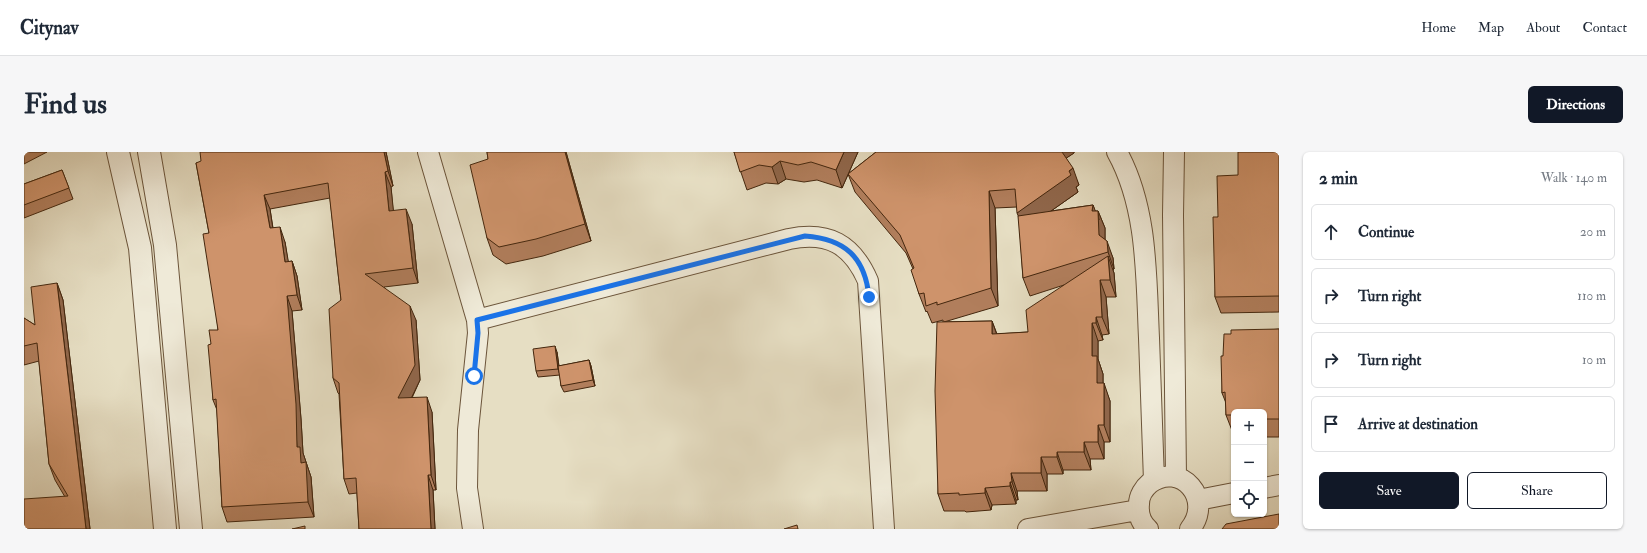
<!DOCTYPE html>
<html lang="en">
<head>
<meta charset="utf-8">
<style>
	:root { --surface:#fff; --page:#f6f6f7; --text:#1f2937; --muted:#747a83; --line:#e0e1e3; --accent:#111827 }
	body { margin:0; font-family:"IM FELL Double Pica",serif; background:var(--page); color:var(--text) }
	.controls { position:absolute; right:12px; bottom:12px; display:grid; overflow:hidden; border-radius:6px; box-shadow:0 1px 3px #0004 }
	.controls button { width:36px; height:36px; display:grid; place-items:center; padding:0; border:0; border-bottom:1px solid var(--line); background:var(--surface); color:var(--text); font:20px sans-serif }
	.stop { position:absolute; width:12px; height:12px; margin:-9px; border:3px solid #1a73e8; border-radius:50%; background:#fff }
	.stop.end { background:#1a73e8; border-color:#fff; box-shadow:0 1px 4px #0008 }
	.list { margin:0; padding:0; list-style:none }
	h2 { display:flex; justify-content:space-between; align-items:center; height:52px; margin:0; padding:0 16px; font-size:17px }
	h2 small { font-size:13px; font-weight:400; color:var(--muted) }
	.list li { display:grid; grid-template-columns:26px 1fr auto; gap:12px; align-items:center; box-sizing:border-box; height:56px; margin:0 8px 8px; padding:0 8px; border:1px solid var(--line); border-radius:6px }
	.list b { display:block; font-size:15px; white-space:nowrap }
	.list em { font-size:13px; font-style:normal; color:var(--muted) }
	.actions { display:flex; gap:8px; padding:12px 16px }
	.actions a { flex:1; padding:9px 0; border:1px solid var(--accent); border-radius:6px; text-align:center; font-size:14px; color:var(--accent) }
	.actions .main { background:var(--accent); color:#fff }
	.icon { flex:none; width:22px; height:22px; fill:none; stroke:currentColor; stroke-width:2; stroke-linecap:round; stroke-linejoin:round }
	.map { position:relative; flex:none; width:1255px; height:377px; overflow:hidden; border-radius:6px }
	header { display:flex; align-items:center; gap:24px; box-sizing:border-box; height:56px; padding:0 20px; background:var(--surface); border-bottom:1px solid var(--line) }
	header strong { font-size:19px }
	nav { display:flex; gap:22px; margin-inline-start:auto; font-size:14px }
	.intro { display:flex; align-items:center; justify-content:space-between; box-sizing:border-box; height:96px; padding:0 24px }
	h1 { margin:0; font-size:28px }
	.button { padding:10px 18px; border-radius:6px; background:var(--accent); color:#fff; font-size:14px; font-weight:700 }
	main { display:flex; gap:24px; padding:0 24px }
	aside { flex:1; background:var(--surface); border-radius:6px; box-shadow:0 1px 3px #0004 }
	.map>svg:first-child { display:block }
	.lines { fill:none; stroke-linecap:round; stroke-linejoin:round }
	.minor-casing { stroke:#6c553b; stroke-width:22 }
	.tertiary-casing { stroke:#6c553b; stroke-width:24 }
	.minor { stroke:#efead8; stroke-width:20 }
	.tertiary { stroke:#efead8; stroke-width:22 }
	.wall { fill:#b17e5c; stroke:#44270e; fill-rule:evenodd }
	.shaded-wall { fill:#90674b; stroke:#44270e }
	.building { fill:#ce936b; stroke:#44270e }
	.route { stroke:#1a73e8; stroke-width:5 }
</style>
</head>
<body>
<header>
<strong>Citynav</strong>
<nav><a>Home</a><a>Map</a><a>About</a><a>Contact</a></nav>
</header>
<div class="intro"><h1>Find us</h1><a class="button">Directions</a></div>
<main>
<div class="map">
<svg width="1255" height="377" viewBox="0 0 1255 377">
	<rect width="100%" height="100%" fill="#e6dec3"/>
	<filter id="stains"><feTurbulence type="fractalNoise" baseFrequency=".005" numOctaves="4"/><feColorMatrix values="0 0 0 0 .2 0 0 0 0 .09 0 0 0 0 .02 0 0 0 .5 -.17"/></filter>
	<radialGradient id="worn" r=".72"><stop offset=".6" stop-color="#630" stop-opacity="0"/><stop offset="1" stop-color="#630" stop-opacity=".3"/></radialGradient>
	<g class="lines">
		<g class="minor-casing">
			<path id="minor" d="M 404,0 L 453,168 L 454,181 L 444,278 L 443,336 L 449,377
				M 1093,0 C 1124,56 1122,124 1125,186 C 1127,234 1128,281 1130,328
				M 1150,0 L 1149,63 L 1152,325
				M 453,168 L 765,87 C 804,79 828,92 844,129 L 860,377
				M 1240,336 L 1255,333
				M 1174,348 L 1210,341
				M 1004,377 L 1114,358
				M 1124,377 C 1117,371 1114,362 1115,352 C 1115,344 1120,336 1126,331 C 1157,309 1190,347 1166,377"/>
		</g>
		<g class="tertiary-casing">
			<path id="tertiary" d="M 94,0 L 116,96 L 141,377
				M 125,0 L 141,93 L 167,377"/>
		</g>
		<use href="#minor" class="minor"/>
		<use href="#tertiary" class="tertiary"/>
	</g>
	<path class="wall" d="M 0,0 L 23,0 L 0,12 Z
		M 362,0 L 369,34 L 367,35 L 369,58 L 388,72 L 394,131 L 360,135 L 392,168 L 396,228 L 388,246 L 408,260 L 412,338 L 409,338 L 411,377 L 335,377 L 333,341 L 325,342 L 320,327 L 315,242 L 314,241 L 309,226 L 317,148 L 306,46 L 246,57 L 249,76 L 261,90 L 264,110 L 268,109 L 273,124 L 278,158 L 268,159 L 277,267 L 279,301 L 287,325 L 290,365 L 203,370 L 198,355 L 193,258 L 189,248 L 187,192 L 194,178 L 185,81 L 172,11 Z
		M 463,0 L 542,0 L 567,89 L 519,104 L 482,112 L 469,103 L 463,86 L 464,7 Z
		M 710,0 L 834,0 L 818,36 L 793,28 L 780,30 L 762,27 L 754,32 L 742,31 L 723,38 Z
		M 852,0 L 1050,0 L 1050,1 L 1042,6 L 1055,33 L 1052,35 L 1054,40 L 1027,59 L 1069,53 L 1071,59 L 1074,59 L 1081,76 L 1081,87 L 1089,106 L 1090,117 L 1089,118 L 1090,121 L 1092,145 L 1082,145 L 1085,182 L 1078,183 L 1079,188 L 1074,189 L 1074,207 L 1079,222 L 1079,231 L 1086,249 L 1086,290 L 1080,290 L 1080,307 L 1066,307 L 1067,318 L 1039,318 L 1039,322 L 1023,322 L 1023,339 L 993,339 L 994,348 L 992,348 L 992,352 L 968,353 L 967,358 L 942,360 L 941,359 L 920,359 L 914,342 L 919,170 L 919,168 L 908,171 L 903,159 L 902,160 L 895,142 L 889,117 L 882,101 L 831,40 L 824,22 ZM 993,55 L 995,64 L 999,126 L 1006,144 L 1040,133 L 1004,180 L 973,182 L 968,169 L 920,170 L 974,154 L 971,56 Z
		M 1255,0 L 1255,160 L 1197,161 L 1191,145 L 1194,65 L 1214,23 Z
		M 38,18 L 49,47 L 0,66 L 0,32 Z
		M 33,131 L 39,148 L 66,377 L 0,377 L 41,345 L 31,328 L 25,312 L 15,209 L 0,213 L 0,166 L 11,173 Z
		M 1255,177 L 1255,285 L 1240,285 L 1240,260 L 1210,260 L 1210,281 L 1209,281 L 1202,263 L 1202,251 L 1198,241 L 1199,204 L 1207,182 Z
		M 533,200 L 535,214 L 565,208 L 567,214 L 571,234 L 540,240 L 537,234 L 536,223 L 514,225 L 512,219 Z"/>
	<path class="shaded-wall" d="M 360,0 L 362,0 L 369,34 L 364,19 Z
		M 541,0 L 542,0 L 567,89 L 561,72 Z
		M 820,0 L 834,0 L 818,36 L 812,18 Z
		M 1035,0 L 1050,0 L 1050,1 L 1038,9 Z
		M 756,9 L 762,27 L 754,32 L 748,15 Z
		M 1049,16 L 1055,33 L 1052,35 L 1054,40 L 1000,78 L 993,61 Z
		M 361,20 L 367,35 L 371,74 L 365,59 Z
		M 965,39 L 971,56 L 974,154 L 967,136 Z
		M 240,43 L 246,57 L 251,91 L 246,76 Z
		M 1069,53 L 1075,68 L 1074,59 L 1081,76 L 1081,100 L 1075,83 L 1068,59 Z
		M 382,57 L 388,72 L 394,131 L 389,116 Z
		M 256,75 L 261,90 L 267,125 L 261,110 Z
		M 1083,89 L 1089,106 L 1090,117 L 1084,100 Z
		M 1084,104 L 1090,121 L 1092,145 L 1086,128 Z
		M 268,109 L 273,124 L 278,158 L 273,143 Z
		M 1076,128 L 1082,145 L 1085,182 L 1078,165 Z
		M 33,131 L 39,148 L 66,377 L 62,377 Z
		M 263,144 L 268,159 L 277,267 L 279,301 L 287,325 L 290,365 L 284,350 L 277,311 L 273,295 Z
		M 386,154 L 392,168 L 396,228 L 380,261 L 374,246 Z
		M 1072,165 L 1078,183 L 1079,188 L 1072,171 Z
		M 968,169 L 974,186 L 968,182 Z
		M 1068,171 L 1074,189 L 1074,207 L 1079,222 L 1079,249 L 1073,231 L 1068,204 Z
		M 531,194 L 533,200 L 536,223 L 534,217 Z
		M 565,208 L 567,214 L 571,234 L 569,228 Z
		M 1080,231 L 1086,249 L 1086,290 L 1080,273 Z
		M 403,245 L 408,260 L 412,338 L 407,323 Z
		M 1074,273 L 1080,290 L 1080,307 L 1074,290 Z
		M 1060,290 L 1066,307 L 1067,318 L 1060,300 Z
		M 1033,300 L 1039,318 L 1039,322 L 1033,305 Z
		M 1017,305 L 1023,322 L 1023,339 L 1017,321 Z
		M 987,321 L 993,339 L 994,348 L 988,330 Z
		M 404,323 L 409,338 L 411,377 L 407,377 Z
		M 986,330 L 992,348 L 992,352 L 986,334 Z
		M 961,336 L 968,353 L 967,358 L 961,341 Z"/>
	<path class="building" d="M 176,0 L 360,0 L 364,19 L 361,20 L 365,59 L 382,57 L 389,116 L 341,122 L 386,154 L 391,213 L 374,246 L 403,245 L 407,323 L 404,323 L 407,377 L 335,377 L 332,326 L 320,327 L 315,231 L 309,226 L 305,157 L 317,148 L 304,31 L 240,43 L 246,76 L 256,75 L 261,110 L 268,109 L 273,143 L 263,144 L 272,252 L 273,295 L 276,295 L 277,311 L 282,310 L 284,350 L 198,355 L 192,247 L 189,248 L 184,193 L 187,192 L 185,178 L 194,178 L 179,82 L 185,81 L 172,11 L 177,9 Z
		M 463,0 L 541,0 L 561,72 L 512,87 L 475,95 L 463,86 L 446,13 L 464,7 Z
		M 710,0 L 820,0 L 812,18 L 787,10 L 774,13 L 756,9 L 748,15 L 735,13 L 716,20 Z
		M 852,0 L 1038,0 L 1049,16 L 1045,19 L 1047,23 L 993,61 L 991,37 L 965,39 L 967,136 L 913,153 L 913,150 L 902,154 L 900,141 L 895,142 L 887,118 L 890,116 L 876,83 L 824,22 Z
		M 1214,0 L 1255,0 L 1255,144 L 1191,145 L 1189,65 L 1194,65 L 1193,24 L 1214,23 Z
		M 38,18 L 45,36 L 0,53 L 0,32 Z
		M 1069,53 L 1068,59 L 1074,59 L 1075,83 L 1083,89 L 1084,100 L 999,126 L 994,64 Z
		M 1084,104 L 1086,128 L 1076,128 L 1078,165 L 1072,165 L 1072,171 L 1068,171 L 1068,204 L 1073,204 L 1073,231 L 1080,231 L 1080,273 L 1074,273 L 1074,290 L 1060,290 L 1060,300 L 1033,300 L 1033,305 L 1017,305 L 1017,321 L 987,321 L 988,330 L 986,330 L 986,334 L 961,336 L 961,341 L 935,343 L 935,341 L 914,342 L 911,239 L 913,170 L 968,169 L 968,182 L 1004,180 L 1002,158 Z
		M 33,131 L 62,377 L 0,377 L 0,347 L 44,344 L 25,312 L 13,191 L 0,194 L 0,166 L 11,173 L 7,135 Z
		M 1255,177 L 1255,267 L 1240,267 L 1240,260 L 1210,260 L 1210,263 L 1202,263 L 1201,240 L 1198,241 L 1197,204 L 1199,204 L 1200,182 L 1207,182 L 1207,178 Z
		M 531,194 L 534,217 L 512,219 L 509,197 Z
		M 565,208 L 569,228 L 537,234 L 534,214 Z
		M 1255,362 L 1255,377 L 1198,377 L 1202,372 Z
		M 773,373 L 774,377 L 760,377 Z
		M 281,374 L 281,377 L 268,377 Z"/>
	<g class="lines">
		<path class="route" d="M 450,224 L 454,181 L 453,168 L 781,84 C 821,87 841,105 845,145"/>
	</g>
	<rect width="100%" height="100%" filter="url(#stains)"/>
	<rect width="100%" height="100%" fill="url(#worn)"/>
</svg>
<div class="controls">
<button>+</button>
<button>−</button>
<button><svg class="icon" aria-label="locate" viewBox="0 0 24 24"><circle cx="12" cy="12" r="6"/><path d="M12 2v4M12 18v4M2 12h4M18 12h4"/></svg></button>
</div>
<div class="stop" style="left:450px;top:224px"></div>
<div class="stop end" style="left:845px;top:145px"></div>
</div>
<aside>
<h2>2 min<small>Walk · 140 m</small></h2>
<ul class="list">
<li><svg class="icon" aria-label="ahead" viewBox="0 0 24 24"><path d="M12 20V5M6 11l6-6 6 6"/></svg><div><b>Continue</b></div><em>20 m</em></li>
<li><svg class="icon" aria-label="right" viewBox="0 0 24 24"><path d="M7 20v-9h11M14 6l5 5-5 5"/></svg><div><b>Turn right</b></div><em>110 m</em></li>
<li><svg class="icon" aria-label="right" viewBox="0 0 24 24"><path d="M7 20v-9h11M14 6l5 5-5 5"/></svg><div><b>Turn right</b></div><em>10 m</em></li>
<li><svg class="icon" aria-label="arrive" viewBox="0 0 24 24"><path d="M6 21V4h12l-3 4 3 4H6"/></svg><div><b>Arrive at destination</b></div></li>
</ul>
<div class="actions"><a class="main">Save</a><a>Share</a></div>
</aside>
</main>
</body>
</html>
